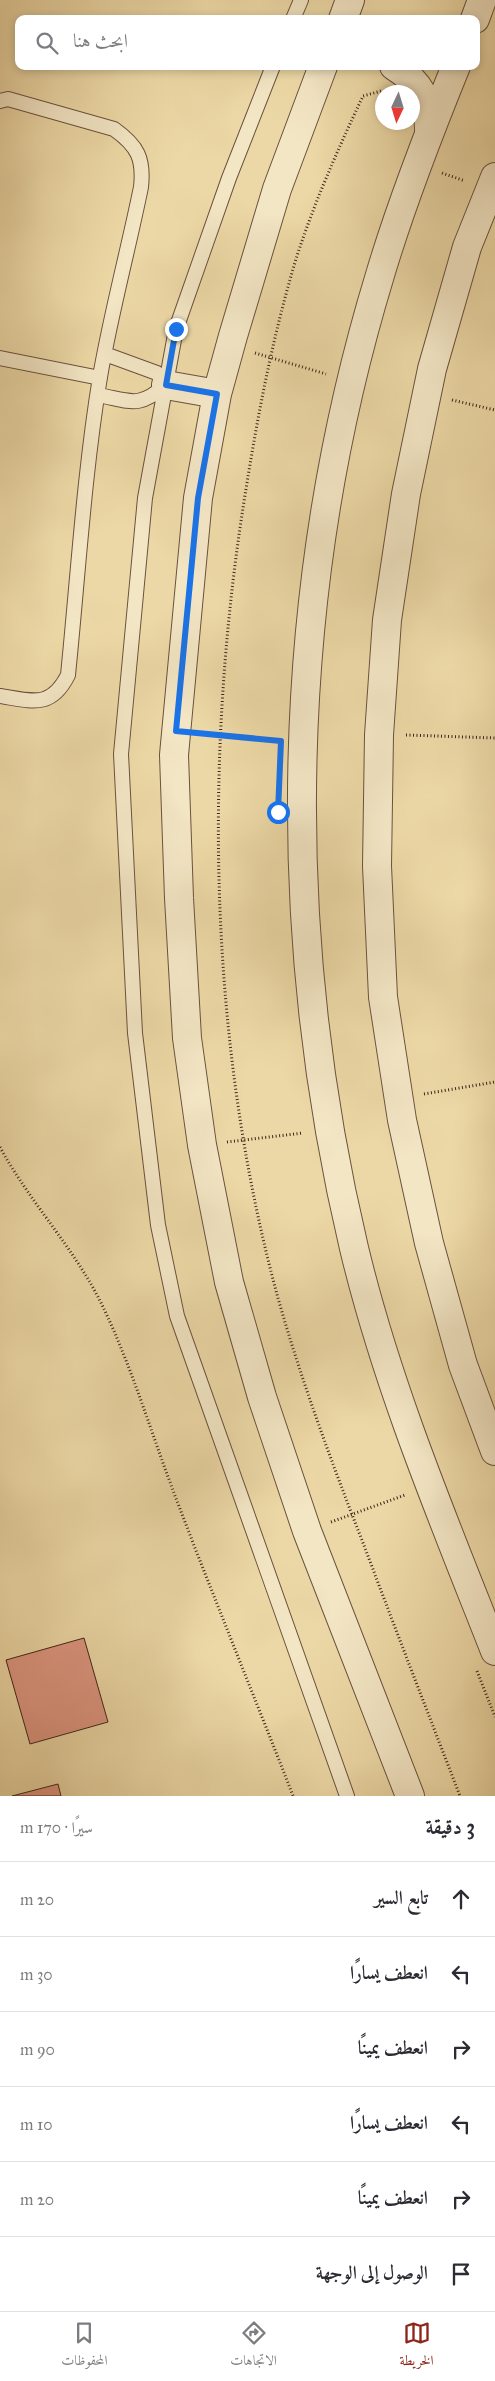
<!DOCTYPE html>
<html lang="ar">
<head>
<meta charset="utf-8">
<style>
	:root { --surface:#fff; --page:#f2f2f3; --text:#2b2b33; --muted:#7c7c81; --line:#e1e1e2; --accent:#8f2418 }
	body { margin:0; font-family:"IM FELL Great Primer",Amiri,serif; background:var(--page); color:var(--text); direction:rtl }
	.compass { position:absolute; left:375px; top:85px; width:45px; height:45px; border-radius:50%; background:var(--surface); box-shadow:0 2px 8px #0003; rotate:184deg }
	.stop { position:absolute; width:15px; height:15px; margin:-11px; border:4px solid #1a73e8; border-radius:50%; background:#fff }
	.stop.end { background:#1a73e8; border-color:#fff; box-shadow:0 1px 5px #0008 }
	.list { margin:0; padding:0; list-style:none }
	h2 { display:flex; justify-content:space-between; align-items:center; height:65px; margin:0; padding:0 20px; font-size:21px }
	h2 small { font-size:16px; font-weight:400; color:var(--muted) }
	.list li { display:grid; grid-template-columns:32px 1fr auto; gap:15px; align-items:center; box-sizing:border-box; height:75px; padding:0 20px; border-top:1px solid var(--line) }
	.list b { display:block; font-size:19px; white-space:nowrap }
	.list em { font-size:16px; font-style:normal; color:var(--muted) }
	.icon { flex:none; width:28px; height:28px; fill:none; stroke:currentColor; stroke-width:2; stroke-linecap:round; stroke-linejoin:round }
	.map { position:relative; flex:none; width:495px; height:1796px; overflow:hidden; direction:ltr }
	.search { position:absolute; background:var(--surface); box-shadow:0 2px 8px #0003; left:15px; right:15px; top:15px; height:55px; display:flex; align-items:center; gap:12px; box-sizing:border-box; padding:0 18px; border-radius:10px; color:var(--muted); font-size:19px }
	.sheet { height:515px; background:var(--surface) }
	nav { display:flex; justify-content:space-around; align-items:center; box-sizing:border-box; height:70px; border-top:1px solid var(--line); background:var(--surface); font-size:14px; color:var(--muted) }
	nav a { display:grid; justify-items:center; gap:2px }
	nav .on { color:var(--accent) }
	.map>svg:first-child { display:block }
	.building { fill:#dd9681; stroke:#3e251c }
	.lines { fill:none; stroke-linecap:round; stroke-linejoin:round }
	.service-casing { stroke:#6a523e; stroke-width:16 }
	.minor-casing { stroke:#6a523e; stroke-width:30 }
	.path { stroke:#3e251c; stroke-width:3; stroke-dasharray:1 2.5; stroke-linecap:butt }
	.service { stroke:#f3e6c5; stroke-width:14 }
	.minor { stroke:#f3e6c5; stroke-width:28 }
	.route { stroke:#1a73e8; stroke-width:6 }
</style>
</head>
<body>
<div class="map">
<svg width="495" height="1796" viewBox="0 0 495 1796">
	<rect width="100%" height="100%" fill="#ecd8a6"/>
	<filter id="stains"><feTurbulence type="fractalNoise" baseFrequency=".004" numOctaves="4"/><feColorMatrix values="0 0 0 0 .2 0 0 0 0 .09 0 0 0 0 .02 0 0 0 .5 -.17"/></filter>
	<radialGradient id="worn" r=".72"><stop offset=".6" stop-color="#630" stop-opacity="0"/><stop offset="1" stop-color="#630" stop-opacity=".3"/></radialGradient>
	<path class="building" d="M 84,1638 L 108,1722 L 30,1744 L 6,1660 Z
		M 58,1784 L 61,1796 L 12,1796 Z"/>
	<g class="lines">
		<g class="service-casing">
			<path id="service" d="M 293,19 L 301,0
				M 273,66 L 229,178 L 176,329 L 145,498 L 121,754 L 135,1033 L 158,1225 L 177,1316 L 347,1796
				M 0,101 L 8,99 L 114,129 C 138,146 144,159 141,187 C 128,251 111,313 100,377 C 84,475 78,576 68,675 C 51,709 32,701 0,696
				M 0,358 L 100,378
				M 98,395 C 131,401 138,409 166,385 L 157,373 L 105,354"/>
		</g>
		<g class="minor-casing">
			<path id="minor" d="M 343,19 L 350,0
				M 475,19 L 482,0
				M 323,66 L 277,189 L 233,336 L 217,394 L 198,498 L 174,755 L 179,898 L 187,1038 L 202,1145 L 229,1282 L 262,1397 L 307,1531 L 410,1796
				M 394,66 C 421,83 429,100 429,131
				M 456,66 C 428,135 401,204 380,275 C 284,590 278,928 354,1248 C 387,1386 443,1519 495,1651
				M 495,177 L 467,247 L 432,369 L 406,494 L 387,620 L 379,735 L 377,866 L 383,997 L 402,1120 L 429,1243 L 463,1365 L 495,1451
				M 166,385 L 217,394"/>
		</g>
		<path class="path" d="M 381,91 L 363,96 C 338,149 314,203 296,259 C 274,332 259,408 247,483 C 203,747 207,1039 278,1298 C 302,1383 333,1466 365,1548 C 396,1631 428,1713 460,1796
			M 442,173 L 465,181
			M 255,353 L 326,374
			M 452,400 L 495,410
			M 202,734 L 278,741
			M 406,735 L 495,738
			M 424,1094 L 495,1082
			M 227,1142 L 303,1133
			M 0,1147 C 30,1203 77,1251 104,1309 C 132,1368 151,1432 174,1493 C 212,1594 254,1695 293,1796
			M 331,1522 L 405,1495
			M 477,1671 L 495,1717"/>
		<use href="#service" class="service"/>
		<use href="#minor" class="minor"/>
	</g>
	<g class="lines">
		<path class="route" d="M 176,329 L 166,385 L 217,394 L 198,498 L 176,731 L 281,741 L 278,812"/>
	</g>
	<rect width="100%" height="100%" filter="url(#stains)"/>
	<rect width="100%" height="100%" fill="url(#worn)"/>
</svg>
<svg class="compass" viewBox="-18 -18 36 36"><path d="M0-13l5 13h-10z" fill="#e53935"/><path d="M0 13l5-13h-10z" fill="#7c7c81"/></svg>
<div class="stop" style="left:278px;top:812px"></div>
<div class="stop end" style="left:176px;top:329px"></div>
<div class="search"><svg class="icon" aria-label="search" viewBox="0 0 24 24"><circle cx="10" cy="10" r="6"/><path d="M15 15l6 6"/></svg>ابحث هنا</div>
</div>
<section class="sheet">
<h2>3 دقيقة<small>سيرًا · 170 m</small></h2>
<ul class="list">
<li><svg class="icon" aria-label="ahead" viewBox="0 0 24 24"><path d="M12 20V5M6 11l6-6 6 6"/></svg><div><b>تابع السير</b></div><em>20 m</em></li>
<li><svg class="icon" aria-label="left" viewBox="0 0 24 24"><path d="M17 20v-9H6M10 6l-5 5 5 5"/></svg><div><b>انعطف يسارًا</b></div><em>30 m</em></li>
<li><svg class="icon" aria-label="right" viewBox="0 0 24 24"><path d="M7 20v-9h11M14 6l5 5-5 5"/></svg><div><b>انعطف يمينًا</b></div><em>90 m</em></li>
<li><svg class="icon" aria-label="left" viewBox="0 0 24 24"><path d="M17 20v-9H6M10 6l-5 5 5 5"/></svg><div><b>انعطف يسارًا</b></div><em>10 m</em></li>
<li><svg class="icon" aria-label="right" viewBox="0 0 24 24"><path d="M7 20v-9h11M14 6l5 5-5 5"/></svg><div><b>انعطف يمينًا</b></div><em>20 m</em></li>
<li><svg class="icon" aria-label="arrive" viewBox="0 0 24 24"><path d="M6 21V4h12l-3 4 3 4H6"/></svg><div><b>الوصول إلى الوجهة</b></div></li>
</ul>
</section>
<nav>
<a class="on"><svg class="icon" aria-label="map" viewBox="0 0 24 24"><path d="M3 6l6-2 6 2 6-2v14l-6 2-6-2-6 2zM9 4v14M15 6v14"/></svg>الخريطة</a>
<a><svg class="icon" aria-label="directions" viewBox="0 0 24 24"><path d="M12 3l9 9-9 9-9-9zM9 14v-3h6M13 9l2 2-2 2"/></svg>الاتجاهات</a>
<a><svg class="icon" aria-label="saved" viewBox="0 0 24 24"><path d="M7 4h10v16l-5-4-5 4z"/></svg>المحفوظات</a>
</nav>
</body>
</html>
